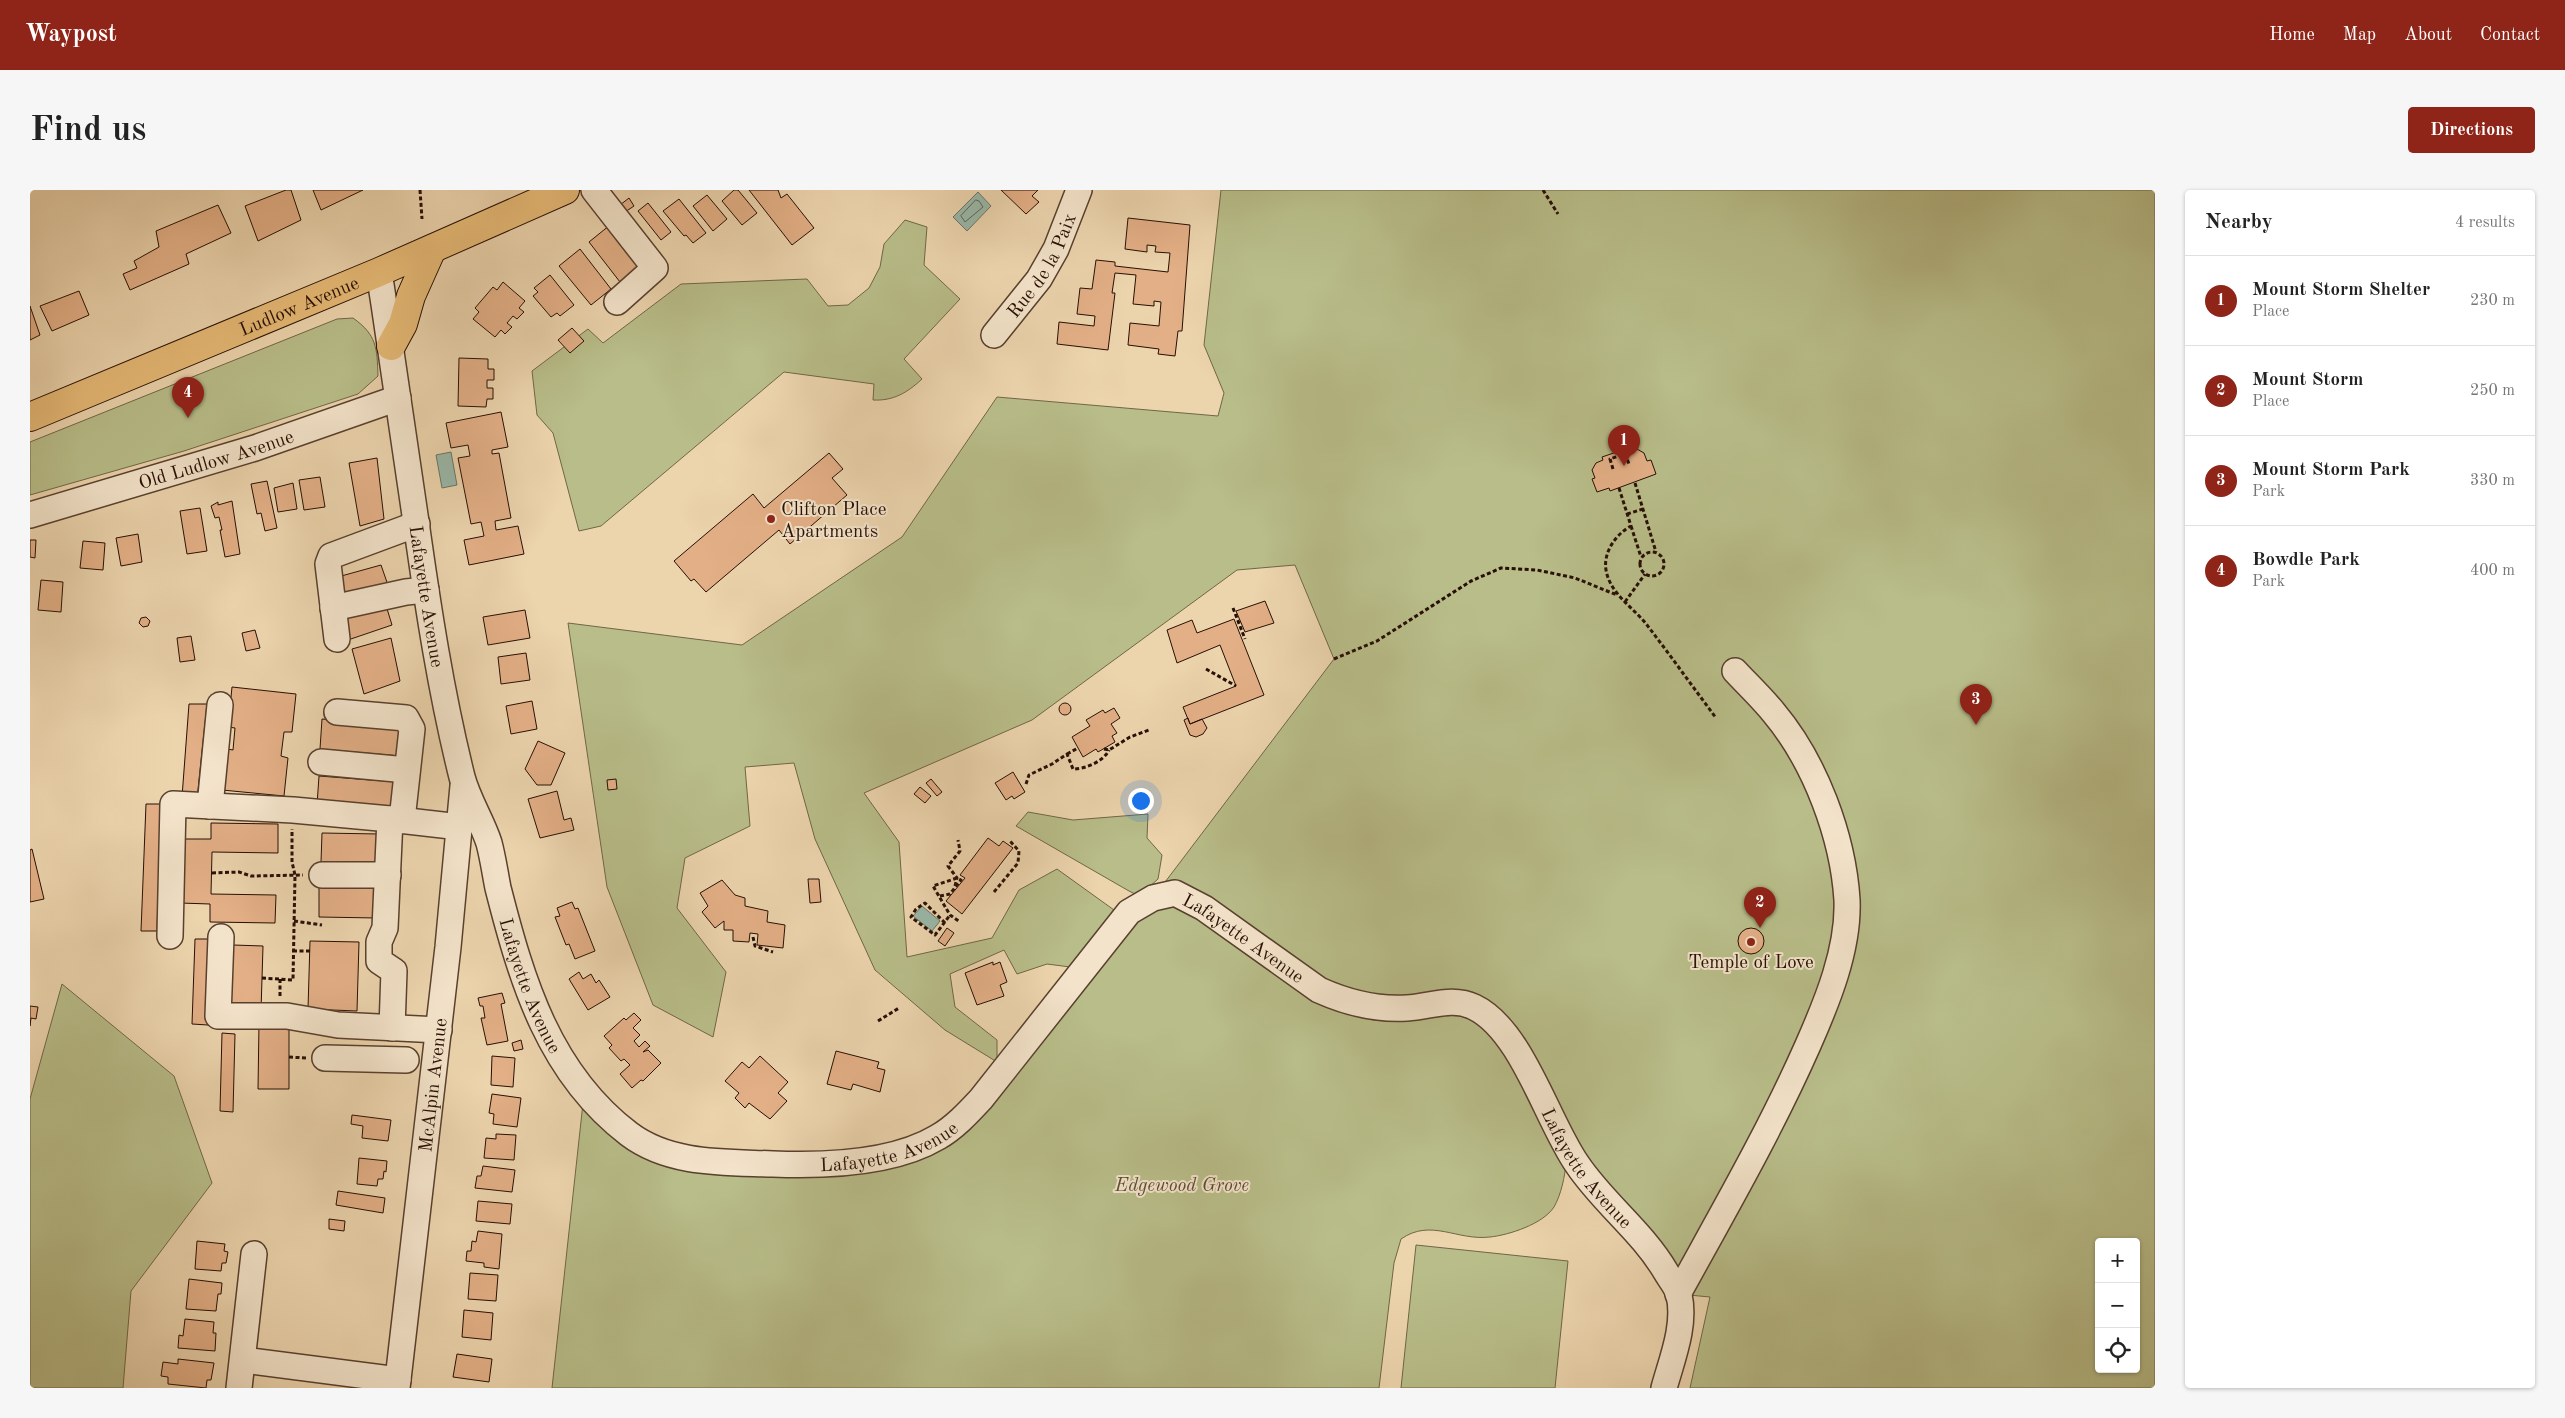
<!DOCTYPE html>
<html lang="en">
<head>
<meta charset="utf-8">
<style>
	:root { --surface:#fff; --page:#f6f6f6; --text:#222; --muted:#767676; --line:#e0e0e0; --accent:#8f2418 }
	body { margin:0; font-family:"Old Standard TT",serif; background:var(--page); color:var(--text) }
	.controls { position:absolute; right:15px; bottom:15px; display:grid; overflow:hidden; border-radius:5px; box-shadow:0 1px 4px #0004 }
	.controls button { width:45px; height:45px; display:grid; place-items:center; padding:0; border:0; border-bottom:1px solid var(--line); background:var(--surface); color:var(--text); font:25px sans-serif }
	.you { position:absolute; left:1110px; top:610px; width:18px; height:18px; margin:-12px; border:4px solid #fff; border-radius:50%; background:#1a73e8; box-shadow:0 0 0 8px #1a73e833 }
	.badge { display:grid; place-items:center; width:32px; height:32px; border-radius:50%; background:var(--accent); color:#fff; font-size:16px; font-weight:700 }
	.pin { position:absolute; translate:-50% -41px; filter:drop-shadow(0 1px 2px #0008) }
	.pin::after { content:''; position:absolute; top:26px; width:18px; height:15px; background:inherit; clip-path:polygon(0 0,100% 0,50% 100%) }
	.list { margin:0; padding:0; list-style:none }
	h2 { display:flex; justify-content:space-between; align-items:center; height:65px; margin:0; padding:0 20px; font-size:21px }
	h2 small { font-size:16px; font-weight:400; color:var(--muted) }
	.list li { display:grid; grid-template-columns:32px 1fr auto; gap:15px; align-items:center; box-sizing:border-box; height:90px; padding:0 20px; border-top:1px solid var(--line) }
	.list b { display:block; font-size:19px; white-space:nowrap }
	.list p { margin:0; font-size:16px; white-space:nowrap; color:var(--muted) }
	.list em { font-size:16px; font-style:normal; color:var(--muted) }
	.icon { flex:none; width:28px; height:28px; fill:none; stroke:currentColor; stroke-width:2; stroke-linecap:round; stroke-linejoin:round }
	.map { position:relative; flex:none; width:2125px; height:1198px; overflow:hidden; border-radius:5px }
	header { display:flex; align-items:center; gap:30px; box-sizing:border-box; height:70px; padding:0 25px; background:var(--accent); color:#fff }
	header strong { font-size:24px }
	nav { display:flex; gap:28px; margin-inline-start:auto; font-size:18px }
	.intro { display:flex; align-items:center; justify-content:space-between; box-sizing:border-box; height:120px; padding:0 30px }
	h1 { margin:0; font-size:35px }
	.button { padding:12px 22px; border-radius:5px; background:var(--accent); color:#fff; font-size:18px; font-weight:700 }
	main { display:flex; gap:30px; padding:0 30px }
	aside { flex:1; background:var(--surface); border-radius:5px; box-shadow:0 1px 4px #0004 }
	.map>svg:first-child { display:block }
	.green { fill:#b8bd89; stroke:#706646; fill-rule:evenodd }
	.water { fill:#99b8a9; stroke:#6b7467 }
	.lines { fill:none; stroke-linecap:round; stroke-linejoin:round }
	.shore { stroke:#606456; stroke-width:1 }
	.building { fill:#e3af86; stroke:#270f04 }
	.minor-casing { stroke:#58402e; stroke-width:28 }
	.major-casing { stroke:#270f04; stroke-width:30 }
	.path { stroke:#270f04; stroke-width:3; stroke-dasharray:4 2.5; stroke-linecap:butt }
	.minor { stroke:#f3e3ca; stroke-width:25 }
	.major { stroke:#e6ba76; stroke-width:28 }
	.poi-dot { fill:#8f2418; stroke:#f3e3ca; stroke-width:2 }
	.labels { text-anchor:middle; stroke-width:4; stroke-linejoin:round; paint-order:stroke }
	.street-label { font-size:19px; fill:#270f04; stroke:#f3e3ca }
	.poi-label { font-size:19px; fill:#270f04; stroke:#f3e3ca; text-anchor:start }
	.park-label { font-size:19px; font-style:italic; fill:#5a4c33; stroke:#f3e3ca }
</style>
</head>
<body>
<header>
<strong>Waypost</strong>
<nav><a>Home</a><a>Map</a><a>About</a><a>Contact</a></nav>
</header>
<div class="intro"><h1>Find us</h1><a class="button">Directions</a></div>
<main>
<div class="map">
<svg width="2125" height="1198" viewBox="0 0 2125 1198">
	<rect width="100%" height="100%" fill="#ecd4ad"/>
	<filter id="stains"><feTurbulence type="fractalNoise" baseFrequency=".004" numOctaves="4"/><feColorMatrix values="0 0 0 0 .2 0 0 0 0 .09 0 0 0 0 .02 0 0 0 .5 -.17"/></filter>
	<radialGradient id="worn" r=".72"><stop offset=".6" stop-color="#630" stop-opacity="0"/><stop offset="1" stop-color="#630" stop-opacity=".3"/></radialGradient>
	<path class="green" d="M 1191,0 L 2125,0 L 2125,1198 L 1660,1198 L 1680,1107 L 1648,1104 L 1457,825 L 1331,816 L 1174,718 L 1123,708 L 1304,469 L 1265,375 L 1207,380 L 1002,530 L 834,603 L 869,652 L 877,767 L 962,748 L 989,700 L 1027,679 L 1091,725 L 1048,778 L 1017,774 L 987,784 L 974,760 L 920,784 L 925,817 L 967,850 L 967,872 L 915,840 L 845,780 L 785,649 L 764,573 L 715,577 L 720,636 L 655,668 L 647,718 L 696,782 L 683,847 L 623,815 L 577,697 L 538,433 L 712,455 L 872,347 L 967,207 L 1188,226 L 1194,203 L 1174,155 ZM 2069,1052 L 2106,1052 L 2106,1179 L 2069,1179 Z
		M 875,30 L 897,37 L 894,75 L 930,109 L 874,169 L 892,189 C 877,203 863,211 843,210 L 844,194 L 754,182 L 571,336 L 549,341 L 523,243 L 507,225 L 502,181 L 558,139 L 573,153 L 651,94 L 777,89 L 798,116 L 818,115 L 839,98 L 850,77 L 854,54 Z
		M 323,128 C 347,145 347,158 348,186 L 328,204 L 154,261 L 0,305 L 0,252 L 307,129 Z
		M 998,622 L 1043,630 L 1118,624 L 1117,648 L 1132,665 L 1128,689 L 1109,706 L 1099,701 L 986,636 Z
		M 1142,712 L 1289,804 L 1423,823 L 1439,827 L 1452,835 L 1470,854 L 1536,973 C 1535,986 1531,1005 1524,1017 C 1513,1034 1479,1045 1460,1047 C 1427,1051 1401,1028 1371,1049 L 1364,1073 L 1349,1198 L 522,1198 L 553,913 L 633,974 L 892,964 L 1111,723 Z
		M 32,794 L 144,886 L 182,993 L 101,1101 L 93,1198 L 0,1198 L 0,909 Z
		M 1386,1055 L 1538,1071 L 1525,1198 L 1371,1198 Z"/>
	<path class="water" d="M 948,2 L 961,16 L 937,41 L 923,27 Z
		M 421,262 L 427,295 L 412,298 L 406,265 Z
		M 892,716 L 910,731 L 902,741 L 883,726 Z"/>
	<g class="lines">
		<path class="shore" d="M 946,10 L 949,11 L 953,17 L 935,32 L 931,26 Z"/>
	</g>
	<path class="building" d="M 256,0 L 261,0 L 271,30 L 228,51 L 215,16 Z
		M 283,0 L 333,0 L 291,20 Z
		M 704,0 L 708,0 L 727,23 L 712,35 L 692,11 Z
		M 719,0 L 748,0 L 751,8 L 757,4 L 784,38 L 762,55 Z
		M 971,0 L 1008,0 L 1002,6 L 1009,12 L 996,24 Z
		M 677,5 L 697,29 L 683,41 L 663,16 Z
		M 599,8 L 604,16 L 595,22 L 590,15 Z
		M 649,9 L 676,43 L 663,53 L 656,45 L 654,46 L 633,21 Z
		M 618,13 L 641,42 L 631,50 L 608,21 Z
		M 188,15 L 201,43 L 156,64 L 159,74 L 100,100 L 93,84 L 107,78 L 104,71 L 129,57 L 126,41 Z
		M 1098,28 L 1160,35 L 1152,141 L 1148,141 L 1145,166 L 1128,164 L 1129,159 L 1098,155 L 1100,133 L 1129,136 L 1131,112 L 1124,111 L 1124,116 L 1103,114 L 1106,85 L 1085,83 L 1082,103 L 1085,103 L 1078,160 L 1027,154 L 1029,132 L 1064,136 L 1065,126 L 1047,124 L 1050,98 L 1062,99 L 1066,70 L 1085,72 L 1085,76 L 1138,82 L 1140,63 L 1125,62 L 1126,56 L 1117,55 L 1117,62 L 1095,59 Z
		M 580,35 L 611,75 L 590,92 L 559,52 Z
		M 550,59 L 581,99 L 561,115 L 529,76 Z
		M 520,85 L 544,115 L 530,126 L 527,123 L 521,127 L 503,106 L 508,102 L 504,98 Z
		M 473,92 L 495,111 L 489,118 L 494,122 L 487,129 L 483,126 L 477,133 L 482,137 L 475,144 L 471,140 L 465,147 L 443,129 L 449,122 L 445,118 L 463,97 L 467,100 Z
		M 49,101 L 59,125 L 22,141 L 10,116 Z
		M 0,116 L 10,145 L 0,150 Z
		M 542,138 L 554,151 L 540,163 L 528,150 Z
		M 429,168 L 458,169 L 458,179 L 464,179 L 464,190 L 457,190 L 457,198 L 463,198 L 463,209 L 457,209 L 456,217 L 428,216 Z
		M 471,222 L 478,257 L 462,260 L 462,264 L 469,263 L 481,328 L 465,331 L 466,340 L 488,336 L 494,364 L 439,375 L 434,350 L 454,346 L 451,332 L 441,334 L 428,268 L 440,266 L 438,255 L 421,258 L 416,233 Z
		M 1601,257 L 1602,261 L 1607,259 L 1614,263 L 1617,271 L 1621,270 L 1626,284 L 1580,301 L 1579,298 L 1567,302 L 1562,289 L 1565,288 L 1562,280 L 1566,273 L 1573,270 L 1572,267 Z
		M 799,263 L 813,279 L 802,288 L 817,305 L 760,354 L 749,340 L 676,402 L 664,389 L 661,391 L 644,371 L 723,304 L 734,318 Z
		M 347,268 L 354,329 L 330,336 L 319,273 Z
		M 290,287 L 295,317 L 274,320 L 269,290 Z
		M 237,291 L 247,338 L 235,341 L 231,323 L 227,324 L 221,294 Z
		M 263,293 L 267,319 L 248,322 L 244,298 Z
		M 202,311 L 210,364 L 195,367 L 190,340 L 192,340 L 189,327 L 185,328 L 181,316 L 188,312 L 188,315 Z
		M 170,318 L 177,361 L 157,364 L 150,321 Z
		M 108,344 L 112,372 L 91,376 L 86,348 Z
		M 0,350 L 6,350 L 5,368 L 0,367 Z
		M 53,351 L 75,353 L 73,380 L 50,378 Z
		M 351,375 L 360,401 L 312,415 L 304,388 Z
		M 11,390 L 33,392 L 31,422 L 8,420 Z
		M 354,409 L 362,435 L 312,452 L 304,424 Z
		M 1235,411 L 1244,433 L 1215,442 L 1206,421 Z
		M 495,420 L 500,448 L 458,455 L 453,427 Z
		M 116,427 L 120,431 L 118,436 L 113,437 L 109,433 L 111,428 Z
		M 1204,429 L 1234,505 L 1160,534 L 1153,517 L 1206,496 L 1190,455 L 1147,473 L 1137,440 L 1162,430 L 1167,443 Z
		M 225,440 L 230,458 L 216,461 L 212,443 Z
		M 161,446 L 165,470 L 150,472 L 147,448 Z
		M 361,448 L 370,491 L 334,504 L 322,459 Z
		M 496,463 L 500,490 L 471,494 L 468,467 Z
		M 202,497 L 266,504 L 262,542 L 254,542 L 251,566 L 258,568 L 254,606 L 192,600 L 197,559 L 203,560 L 205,538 L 198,537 Z
		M 502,511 L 507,539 L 481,544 L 476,516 Z
		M1029 519a6 6 0 1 1 12 0a6 6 0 1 1-12 0Z
		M 159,514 L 177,514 L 167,610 L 152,607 Z
		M 1084,518 L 1090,528 L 1081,534 L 1087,543 L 1082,546 L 1085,552 L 1068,562 L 1066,559 L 1053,567 L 1042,547 L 1060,536 L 1056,530 L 1073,520 L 1075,523 Z
		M 1158,528 L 1160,534 L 1172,529 L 1177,538 L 1173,544 L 1166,547 L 1160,545 L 1154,530 Z
		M 292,529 L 373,536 L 370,566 L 290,559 Z
		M 508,551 L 535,563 L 521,595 L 507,595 L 495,579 Z
		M 983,582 L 995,602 L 984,609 L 982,606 L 976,610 L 965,593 Z
		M 289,586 L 367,592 L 365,620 L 287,615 Z
		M 586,589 L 587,599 L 578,600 L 577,590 Z
		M 901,589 L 912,602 L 907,606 L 896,593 Z
		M 890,597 L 901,606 L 895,613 L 884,604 Z
		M 527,601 L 534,630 L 541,628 L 544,640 L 510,648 L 498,609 Z
		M 116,614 L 131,614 L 127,741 L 111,741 Z
		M 181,633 L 248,634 L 248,663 L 182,662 L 181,704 L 246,705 L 245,733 L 180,732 L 180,714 L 150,713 L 152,649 L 181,649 Z
		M 292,643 L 349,644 L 348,673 L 291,672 Z
		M 958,648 L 969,656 L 973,651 L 983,658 L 932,724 L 916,711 L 935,688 L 930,685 Z
		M 2,659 L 14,709 L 0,712 L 0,660 Z
		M 778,689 L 789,689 L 791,712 L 780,713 Z
		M 692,690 L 705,705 L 715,708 L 715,716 L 738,721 L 737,732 L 755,735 L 753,758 L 727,755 L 728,744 L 720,743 L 719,752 L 703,751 L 703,740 L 694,740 L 694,731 L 685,738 L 672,722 L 678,716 L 670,703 Z
		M 289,697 L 348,698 L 347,728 L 289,727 Z
		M 542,712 L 545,719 L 548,718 L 565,761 L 545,769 L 539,754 L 536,755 L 525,727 L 530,726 L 527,718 Z
		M 917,738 L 924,743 L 915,756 L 908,751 Z
		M1708 751a13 13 0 1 1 26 0a13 13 0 1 1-26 0Z
		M 165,749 L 181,749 L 178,835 L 162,834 Z
		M 280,751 L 329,752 L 327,821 L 278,819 Z
		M 203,755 L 233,756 L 231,821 L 201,820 Z
		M 963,772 L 963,775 L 970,772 L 977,792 L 970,795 L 974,806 L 947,815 L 935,783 Z
		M 549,782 L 553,789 L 561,784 L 566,793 L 569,790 L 580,807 L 558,820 L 539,789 Z
		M 472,803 L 475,813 L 471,814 L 478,851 L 457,855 L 451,828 L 455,828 L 453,816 L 450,816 L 448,808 Z
		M 0,816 L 8,817 L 6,829 L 1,828 L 0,836 Z
		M 604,823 L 611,830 L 603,838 L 610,845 L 604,851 L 609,857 L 615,851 L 620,856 L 613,862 L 618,860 L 631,873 L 613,891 L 611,890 L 602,898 L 590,884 L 600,875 L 594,869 L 591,871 L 579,858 L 582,855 L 574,846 L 594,828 L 596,830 Z
		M 229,833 L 259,834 L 259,899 L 228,899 Z
		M 192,843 L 205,844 L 203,922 L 190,921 Z
		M 491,850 L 493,859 L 484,861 L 482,853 Z
		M 806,861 L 849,872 L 847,878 L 855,880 L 850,902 L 823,894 L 821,900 L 797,894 Z
		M 462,866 L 485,868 L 483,897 L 461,895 Z
		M 730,866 L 758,892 L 748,903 L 757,911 L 740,929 L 719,913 L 715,918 L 705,908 L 709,903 L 695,891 L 712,872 L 719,878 Z
		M 462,904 L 491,908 L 487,937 L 463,934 L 464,924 L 459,923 Z
		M 322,925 L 361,930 L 358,951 L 332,948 L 333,936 L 321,934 Z
		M 466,944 L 486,945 L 484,970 L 454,968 L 456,948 L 466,949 Z
		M 329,968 L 357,971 L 356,982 L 354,981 L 353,989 L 348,989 L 347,996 L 327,994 Z
		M 453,976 L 485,980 L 482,1002 L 445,998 L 447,986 L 451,986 Z
		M 308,1001 L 355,1008 L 353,1023 L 306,1015 Z
		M 448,1011 L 482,1014 L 480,1034 L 446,1031 Z
		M 299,1029 L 315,1031 L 314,1041 L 299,1039 Z
		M 448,1041 L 472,1044 L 469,1079 L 454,1077 L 454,1073 L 436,1071 L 437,1061 L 441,1061 L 442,1051 L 446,1052 Z
		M 167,1051 L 195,1054 L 194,1061 L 198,1062 L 196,1073 L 192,1073 L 191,1081 L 165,1079 Z
		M 440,1083 L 468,1085 L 466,1111 L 438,1109 Z
		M 159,1089 L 192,1093 L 191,1104 L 188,1104 L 186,1121 L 156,1119 Z
		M 434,1120 L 463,1123 L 461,1150 L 432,1147 Z
		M 155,1129 L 184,1132 L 183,1143 L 186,1143 L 185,1161 L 148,1158 L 149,1145 L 153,1146 Z
		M 427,1164 L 462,1169 L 459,1192 L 423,1187 Z
		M 148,1169 L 184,1173 L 181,1190 L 177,1190 L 176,1198 L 138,1194 L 138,1187 L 131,1186 L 133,1172 L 148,1174 Z"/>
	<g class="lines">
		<g class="minor-casing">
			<g id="minor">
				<path d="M 564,0 L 625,78 L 587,112"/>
				<path id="s1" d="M 349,82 C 362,165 374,248 386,332 C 398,417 411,503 432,587 C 438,610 452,631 459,653 C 463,668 465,683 468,698 C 492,792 519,883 599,944 C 640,975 695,972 743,974 C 794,976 863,974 908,947 C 924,938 938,923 951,909 L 1099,722 L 1123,708 L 1145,703 L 1174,718 L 1289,800 C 1318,813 1346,820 1377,818 C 1400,817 1422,806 1444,817 C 1492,840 1517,931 1547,974 C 1573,1013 1612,1041 1636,1082 C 1640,1089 1647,1097 1649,1105 C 1656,1135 1642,1169 1634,1198"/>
				<path id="s2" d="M 964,145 L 1009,89 L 1026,59 L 1049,0"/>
				<path id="s3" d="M 0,325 L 225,258 L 368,208"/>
				<path d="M 303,418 L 376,402 L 396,400"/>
				<path d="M 307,449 L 298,374 L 301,366 L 387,334"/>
				<path d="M 307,522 L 376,528 L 382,539 L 372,630"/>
				<path d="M 291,572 L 377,580"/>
				<path d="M 180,616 L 190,515"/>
				<path d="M 292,685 L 358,685"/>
				<path d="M 140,746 L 143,614 L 263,620 L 360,629"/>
				<path d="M 191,747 L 188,826 L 257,826 L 308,835 L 409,840"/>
				<path d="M 362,838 L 364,781 L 349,771 L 349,752 L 355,738 L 360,629 L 430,637"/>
				<path d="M 295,868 L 376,870"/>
				<path d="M 1648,1104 C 1693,1022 1740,941 1778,855 C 1797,812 1819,759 1817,710 C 1813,646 1785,572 1744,523 C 1732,508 1718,495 1705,481"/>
				<path d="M 213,1170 L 368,1190"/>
				<path d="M 209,1198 L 224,1064"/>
				<path id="s4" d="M 367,1198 L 418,757 L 433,596"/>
			</g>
		</g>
		<g class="major-casing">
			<g id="major">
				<path d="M 361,156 L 373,134 L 381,106 L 402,59"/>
				<path id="s5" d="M 0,227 L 349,82 L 535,0"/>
			</g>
		</g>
		<path class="path" d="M 390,0 L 392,29
			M 1513,0 L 1528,24
			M 1583,279 L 1580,269 L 1595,264 L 1599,274
			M 1605,293 L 1626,362
			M 1589,298 L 1601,336 C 1586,344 1573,362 1576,380 C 1580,404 1603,417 1617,435 C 1640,465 1663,497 1686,528
			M 1597,324 L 1613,319
			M 1601,336 L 1611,367
			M1610 374a12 12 0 1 1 24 0a12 12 0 1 1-24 0Z
			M 1595,412 L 1615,384
			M 1203,418 L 1215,449
			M 1304,469 L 1347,451 L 1441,391 L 1471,378 L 1507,380 L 1545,388 L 1587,405
			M 1176,479 L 1206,496
			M 1074,559 L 1079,560 L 1100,547 L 1119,540
			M 1037,564 L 1048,558
			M 996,594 L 999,585 L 1022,574 L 1037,564 L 1043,579 C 1055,579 1073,572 1079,560
			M 182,683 L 209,682 L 221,686 L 273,685
			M 925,696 L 927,688 L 918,676 L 930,661 L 928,650
			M 964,702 L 988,673 L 989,661 L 980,651
			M 910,706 L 920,704 L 931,690 L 927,688 L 903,696 L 920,725 L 930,732
			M 264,731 L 292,735
			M 915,733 L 895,713 L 886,719 L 881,727 L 905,745 L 920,725
			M 723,747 L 725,756 L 743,762
			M 263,761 L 280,761
			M 232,788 L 263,790 L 265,685 L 262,672 L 262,639
			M 250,806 L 250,789
			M 848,831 L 869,818
			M 259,867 L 276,868"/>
		<use href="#minor" class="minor"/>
		<use href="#major" class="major"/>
	</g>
	<g class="poi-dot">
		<circle cx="741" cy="329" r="5"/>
		<circle cx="1721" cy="752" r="5"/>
	</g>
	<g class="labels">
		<g class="street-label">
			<text dy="7" stroke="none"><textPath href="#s2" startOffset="85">Rue de la Paix</textPath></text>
			<text dy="7" stroke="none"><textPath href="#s5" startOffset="291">Ludlow Avenue</textPath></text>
			<text dy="7" stroke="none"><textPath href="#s3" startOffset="194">Old Ludlow Avenue</textPath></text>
			<text dy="7" stroke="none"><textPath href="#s1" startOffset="328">Lafayette Avenue</textPath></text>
			<text dy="7" stroke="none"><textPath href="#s1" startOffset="1661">Lafayette Avenue</textPath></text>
			<text dy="7" stroke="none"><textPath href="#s1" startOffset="732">Lafayette Avenue</textPath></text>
			<text dy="7" stroke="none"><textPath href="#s4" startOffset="305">McAlpin Avenue</textPath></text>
			<text dy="7" stroke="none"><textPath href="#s1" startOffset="1182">Lafayette Avenue</textPath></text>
			<text dy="7" stroke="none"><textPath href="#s1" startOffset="2111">Lafayette Avenue</textPath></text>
		</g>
		<g class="poi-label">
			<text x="751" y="325">Clifton Place<tspan x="751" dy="22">Apartments</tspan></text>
			<text x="1721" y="778" text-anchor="middle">Temple of Love</text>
		</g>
		<g class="park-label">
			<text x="1152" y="1001">Edgewood Grove</text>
		</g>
	</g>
	<rect width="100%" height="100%" filter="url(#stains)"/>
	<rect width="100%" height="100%" fill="url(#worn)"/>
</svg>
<div class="controls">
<button>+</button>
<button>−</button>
<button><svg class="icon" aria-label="locate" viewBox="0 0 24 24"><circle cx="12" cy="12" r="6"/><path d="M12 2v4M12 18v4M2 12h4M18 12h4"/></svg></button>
</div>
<div class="you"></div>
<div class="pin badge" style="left:1594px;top:276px">1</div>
<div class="pin badge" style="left:1730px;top:738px">2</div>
<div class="pin badge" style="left:1946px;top:535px">3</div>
<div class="pin badge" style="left:158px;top:228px">4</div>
</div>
<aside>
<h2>Nearby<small>4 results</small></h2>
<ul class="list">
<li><span class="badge">1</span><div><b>Mount Storm Shelter</b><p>Place</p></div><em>230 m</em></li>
<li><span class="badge">2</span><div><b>Mount Storm</b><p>Place</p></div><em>250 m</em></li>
<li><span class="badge">3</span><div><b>Mount Storm Park</b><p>Park</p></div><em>330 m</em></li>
<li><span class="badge">4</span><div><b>Bowdle Park</b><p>Park</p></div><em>400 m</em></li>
</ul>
</aside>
</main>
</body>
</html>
